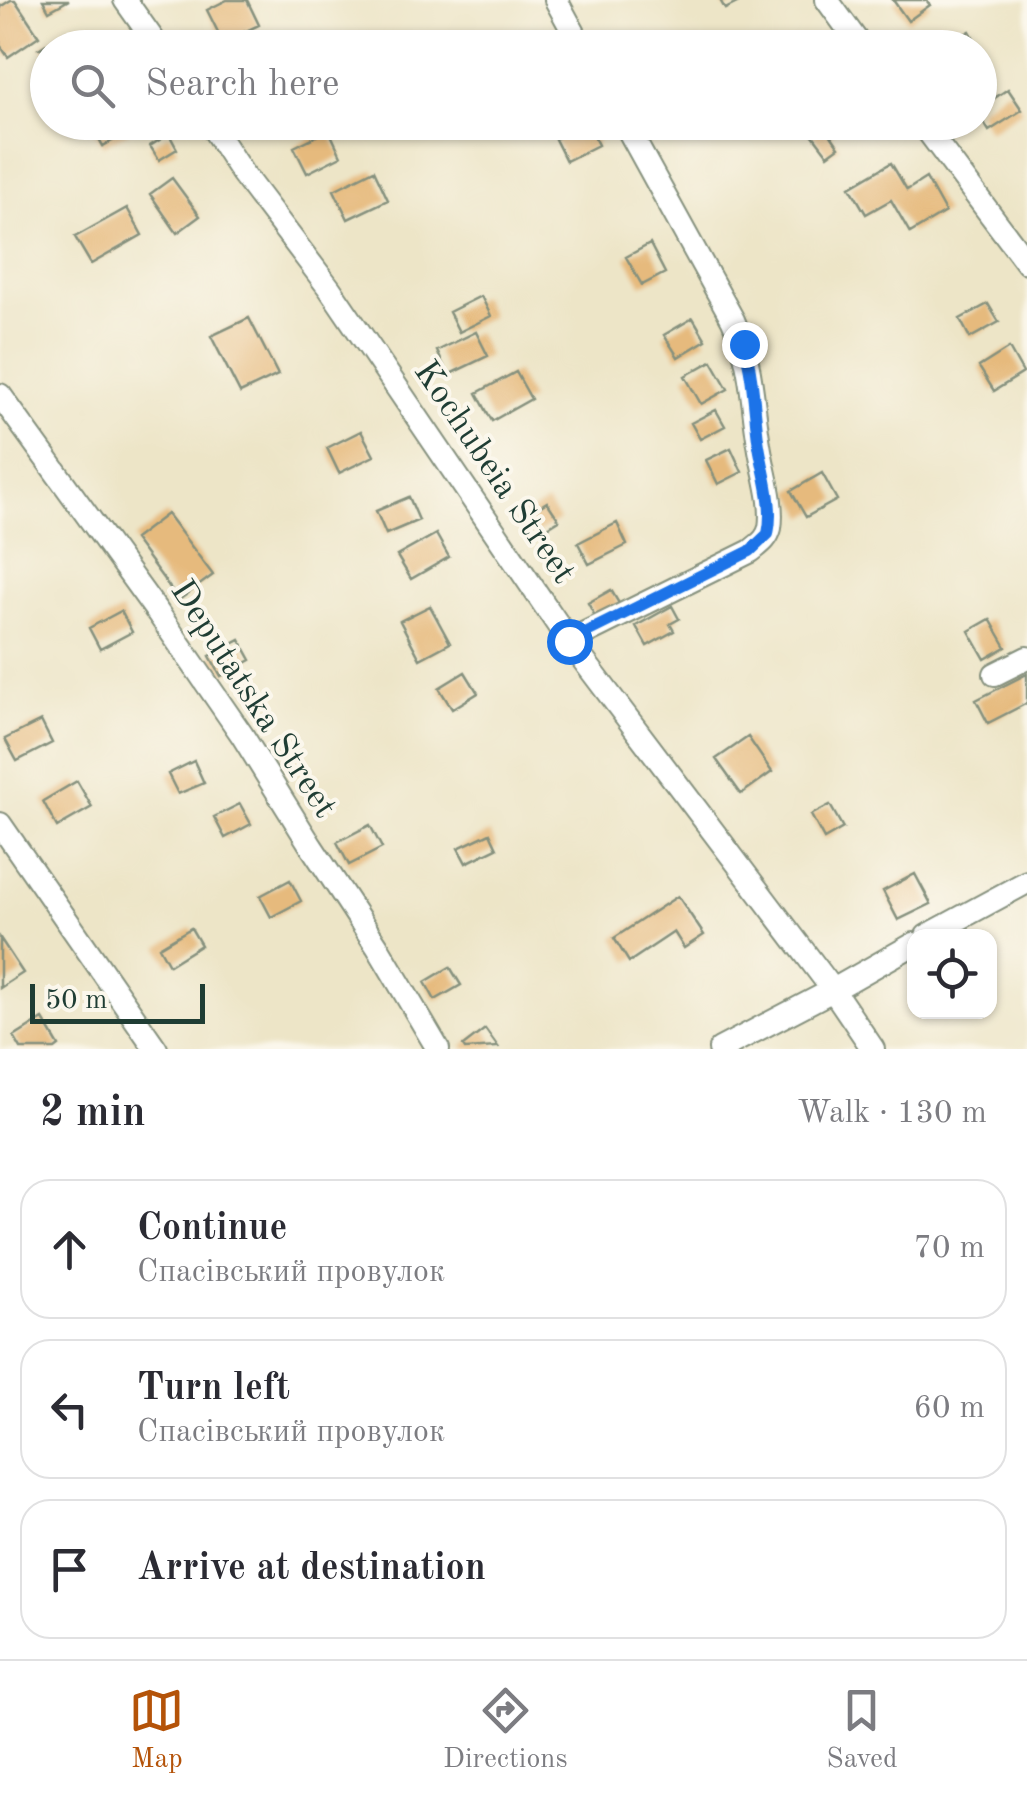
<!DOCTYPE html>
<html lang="en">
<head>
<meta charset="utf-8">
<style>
	:root { --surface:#fff; --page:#f2f2f3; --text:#2b2b33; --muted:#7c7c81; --line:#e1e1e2; --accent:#b45309 }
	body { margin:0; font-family:"Old Standard TT",serif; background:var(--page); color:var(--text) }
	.controls { position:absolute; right:30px; bottom:30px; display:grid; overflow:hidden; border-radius:20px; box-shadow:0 2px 8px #0004 }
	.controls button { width:90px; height:90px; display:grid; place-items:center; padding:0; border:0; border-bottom:2px solid var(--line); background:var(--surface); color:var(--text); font:50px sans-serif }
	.scale { position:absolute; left:30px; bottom:25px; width:175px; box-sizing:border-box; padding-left:10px; border:5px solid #1f3d34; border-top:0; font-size:28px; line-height:35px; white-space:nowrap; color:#1f3d34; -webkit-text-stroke:8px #fbf7ec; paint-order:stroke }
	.stop { position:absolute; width:30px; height:30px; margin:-22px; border:8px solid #1a73e8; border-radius:50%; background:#fff }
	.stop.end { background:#1a73e8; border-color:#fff; box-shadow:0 2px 10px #0008 }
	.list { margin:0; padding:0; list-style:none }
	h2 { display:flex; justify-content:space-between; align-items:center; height:130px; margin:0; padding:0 40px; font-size:42px }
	h2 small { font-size:32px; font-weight:400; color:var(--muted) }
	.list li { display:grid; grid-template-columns:65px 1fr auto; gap:30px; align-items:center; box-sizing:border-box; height:140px; margin:0 20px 20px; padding:0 20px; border:2px solid var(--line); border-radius:30px }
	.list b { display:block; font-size:38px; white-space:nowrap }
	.list p { margin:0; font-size:32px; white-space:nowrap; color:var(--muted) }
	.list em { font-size:32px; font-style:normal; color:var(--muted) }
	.icon { flex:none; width:55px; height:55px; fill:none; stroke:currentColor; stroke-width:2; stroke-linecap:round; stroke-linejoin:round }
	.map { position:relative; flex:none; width:1027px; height:1049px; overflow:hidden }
	.search { position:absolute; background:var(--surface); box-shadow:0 2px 8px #0004; left:30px; right:30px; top:30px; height:110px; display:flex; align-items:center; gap:25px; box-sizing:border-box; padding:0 35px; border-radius:55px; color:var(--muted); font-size:38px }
	.sheet { height:610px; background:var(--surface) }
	nav { display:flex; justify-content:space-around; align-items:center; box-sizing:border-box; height:140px; border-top:2px solid var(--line); background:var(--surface); font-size:28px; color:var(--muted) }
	nav a { display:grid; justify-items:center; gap:5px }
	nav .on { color:var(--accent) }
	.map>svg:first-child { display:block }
	.building { fill:#e6ba7d }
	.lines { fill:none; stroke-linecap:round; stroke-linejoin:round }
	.minor-casing { stroke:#86917e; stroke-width:26 }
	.minor { stroke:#fff; stroke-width:22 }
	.route { stroke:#1a73e8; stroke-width:12 }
	.labels { text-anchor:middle; stroke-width:8; stroke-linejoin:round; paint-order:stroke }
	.street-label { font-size:35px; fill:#1f3d34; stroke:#fbf7ec }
</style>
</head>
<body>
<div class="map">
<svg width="1027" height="1049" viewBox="0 0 1027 1049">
	<rect width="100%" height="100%" fill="#fbf7ec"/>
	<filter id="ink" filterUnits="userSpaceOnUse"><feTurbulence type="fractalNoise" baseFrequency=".01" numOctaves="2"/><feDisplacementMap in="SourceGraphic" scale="20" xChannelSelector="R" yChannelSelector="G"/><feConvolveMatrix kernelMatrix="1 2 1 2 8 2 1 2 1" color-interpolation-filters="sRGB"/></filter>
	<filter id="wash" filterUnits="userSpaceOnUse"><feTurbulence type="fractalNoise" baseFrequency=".0048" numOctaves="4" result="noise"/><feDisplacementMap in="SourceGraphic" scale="40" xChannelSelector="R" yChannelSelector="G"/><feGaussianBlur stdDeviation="2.25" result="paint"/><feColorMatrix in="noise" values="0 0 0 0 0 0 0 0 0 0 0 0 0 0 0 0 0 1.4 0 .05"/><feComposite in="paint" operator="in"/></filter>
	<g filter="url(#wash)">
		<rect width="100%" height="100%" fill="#ede5c7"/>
		<g id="blocks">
			<path class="building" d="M 11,0 L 15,0 L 39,36 L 8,57 L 0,45 L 0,7 Z
				M 43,0 L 69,0 L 49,11 Z
				M 227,0 L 247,0 L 259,25 L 223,42 L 207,10 Z
				M 720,0 L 743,0 L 725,9 Z
				M 893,0 L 926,0 L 930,5 L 908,21 Z
				M 970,31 L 979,48 L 942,48 Z
				M 65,32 L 75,48 L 48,48 L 48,52 L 44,48 L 40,48 Z
				M 265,35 L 271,48 L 243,48 Z
				M 1008,89 L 1022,110 L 989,131 L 980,116 L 980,108 Z
				M 90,122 L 137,122 L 139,126 L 103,146 Z
				M 803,122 L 845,122 L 830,134 L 839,147 L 828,155 Z
				M 587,123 L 598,145 L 566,161 L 555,139 Z
				M 329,130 L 341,156 L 307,173 L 294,147 Z
				M 169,134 L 177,149 L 159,160 L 150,146 Z
				M 891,163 L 907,190 L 926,178 L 945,212 L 910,233 L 891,200 L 866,214 L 850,187 Z
				M 374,170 L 388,200 L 348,219 L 334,190 Z
				M 172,178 L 200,216 L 177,233 L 150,194 Z
				M 127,208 L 142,235 L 91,264 L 75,237 Z
				M 650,244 L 665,273 L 642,285 L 626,257 Z
				M 481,296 L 491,316 L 459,332 L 449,312 Z
				M 988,304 L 999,322 L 970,338 L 960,319 Z
				M 249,318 L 278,375 L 240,393 L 211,336 Z
				M 693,318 L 706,340 L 678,357 L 664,335 Z
				M 476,332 L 488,356 L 448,375 L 437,351 Z
				M 1009,348 L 1023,373 L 994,391 L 979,367 Z
				M 712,361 L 728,389 L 701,404 L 685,376 Z
				M 516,372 L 531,399 L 492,421 L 477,393 Z
				M 716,410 L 725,426 L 700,439 L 691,423 Z
				M 361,431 L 374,456 L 339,473 L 327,448 Z
				M 731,448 L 742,472 L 718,484 L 706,460 Z
				M 822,473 L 837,500 L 806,517 L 791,491 Z
				M 409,497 L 419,520 L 386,534 L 376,511 Z
				M 547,502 L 559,520 L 535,535 L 523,517 Z
				M 167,514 L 213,575 L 179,600 L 134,539 Z
				M 617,523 L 627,545 L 589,564 L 578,543 Z
				M 436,534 L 449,557 L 411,579 L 397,556 Z
				M 611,590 L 620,605 L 596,618 L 588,603 Z
				M 430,606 L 450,643 L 420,659 L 400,621 Z
				M 672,606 L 679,619 L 670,624 L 674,631 L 647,646 L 636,626 Z
				M 121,611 L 132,632 L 100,649 L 89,628 Z
				M 990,619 L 1006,647 L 985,659 L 969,631 Z
				M 240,640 L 251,660 L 221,676 L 210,656 Z
				M 465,672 L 478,693 L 452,709 L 439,688 Z
				M 1027,674 L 1027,703 L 988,723 L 976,700 Z
				M 41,721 L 52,743 L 17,761 L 5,739 Z
				M 748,737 L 772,772 L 741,794 L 716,759 Z
				M 194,761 L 204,783 L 178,794 L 168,774 Z
				M 77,781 L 92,807 L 57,827 L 43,801 Z
				M 240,804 L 251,824 L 225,838 L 214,817 Z
				M 830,805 L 843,828 L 824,839 L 811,815 Z
				M 370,825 L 382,848 L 349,865 L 337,842 Z
				M 490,833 L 497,848 L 466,863 L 458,848 Z
				M 915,874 L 931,904 L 898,920 L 883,891 Z
				M 290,880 L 301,901 L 271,917 L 260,896 Z
				M 678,896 L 704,935 L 684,948 L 674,932 L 629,962 L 614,938 Z
				M 191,928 L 201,945 L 169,965 L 159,947 Z
				M 0,938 L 23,973 L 0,988 Z
				M 450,967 L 461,985 L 435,1000 L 425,982 Z
				M 43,1019 L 59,1046 L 55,1049 L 21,1049 L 14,1037 Z
				M 485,1029 L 498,1047 L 465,1049 L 463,1046 Z"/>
		</g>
	</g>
	<g filter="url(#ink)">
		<use href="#blocks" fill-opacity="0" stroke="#86917e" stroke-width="2.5"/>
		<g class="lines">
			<g class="minor-casing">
				<path id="minor" d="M 125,0 L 159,48
					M 556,0 L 582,48
					M 827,0 L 862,48
					M 209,122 L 242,173 L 330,289 L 569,641 L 833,990 L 873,1049
					M 921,122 L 1027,263
					M 0,395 L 158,613 L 242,735 L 311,846 L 377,946 L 438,1049
					M 569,641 L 751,551 C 759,544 767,540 770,528 C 774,503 764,474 760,450 C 751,401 754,368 733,320 L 624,122
					M 995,674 L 1027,658
					M 0,824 L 156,1049
					M 927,936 L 1027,882
					M 720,1049 L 833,990 L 914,944"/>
			</g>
			<use href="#minor" class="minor"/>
		</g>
	</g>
	<g class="lines" filter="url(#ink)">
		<path class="route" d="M 569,641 L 750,551 L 768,534 C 775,503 762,470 758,439 C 754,407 753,375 744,344"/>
	</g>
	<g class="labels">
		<g class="street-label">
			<text transform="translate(496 471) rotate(56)" y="12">Kochubeia Street</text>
			<text transform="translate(255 698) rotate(57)" y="12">Deputatska Street</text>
		</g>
	</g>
</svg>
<div class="controls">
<button><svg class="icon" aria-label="locate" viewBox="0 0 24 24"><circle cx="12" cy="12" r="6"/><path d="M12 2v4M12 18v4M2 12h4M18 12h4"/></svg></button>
</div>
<div class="scale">50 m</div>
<div class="stop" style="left:569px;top:641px"></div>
<div class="stop end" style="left:744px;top:344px"></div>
<div class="search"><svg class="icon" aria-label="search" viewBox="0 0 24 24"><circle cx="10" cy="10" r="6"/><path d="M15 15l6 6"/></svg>Search here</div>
</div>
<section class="sheet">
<h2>2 min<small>Walk · 130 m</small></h2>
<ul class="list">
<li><svg class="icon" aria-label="ahead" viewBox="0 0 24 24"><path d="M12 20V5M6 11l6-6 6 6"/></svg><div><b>Continue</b><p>Спасівський провулок</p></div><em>70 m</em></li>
<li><svg class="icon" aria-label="left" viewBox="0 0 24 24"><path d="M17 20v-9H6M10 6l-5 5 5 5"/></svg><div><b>Turn left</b><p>Спасівський провулок</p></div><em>60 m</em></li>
<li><svg class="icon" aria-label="arrive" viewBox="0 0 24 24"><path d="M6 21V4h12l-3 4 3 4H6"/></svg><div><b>Arrive at destination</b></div></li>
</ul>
</section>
<nav>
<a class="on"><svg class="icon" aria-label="map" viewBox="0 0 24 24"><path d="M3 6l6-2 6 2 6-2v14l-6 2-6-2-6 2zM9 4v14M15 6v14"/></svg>Map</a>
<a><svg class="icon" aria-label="directions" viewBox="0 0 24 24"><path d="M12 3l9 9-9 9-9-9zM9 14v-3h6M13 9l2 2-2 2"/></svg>Directions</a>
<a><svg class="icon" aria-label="saved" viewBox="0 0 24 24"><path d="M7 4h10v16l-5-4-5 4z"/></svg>Saved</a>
</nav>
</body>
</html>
